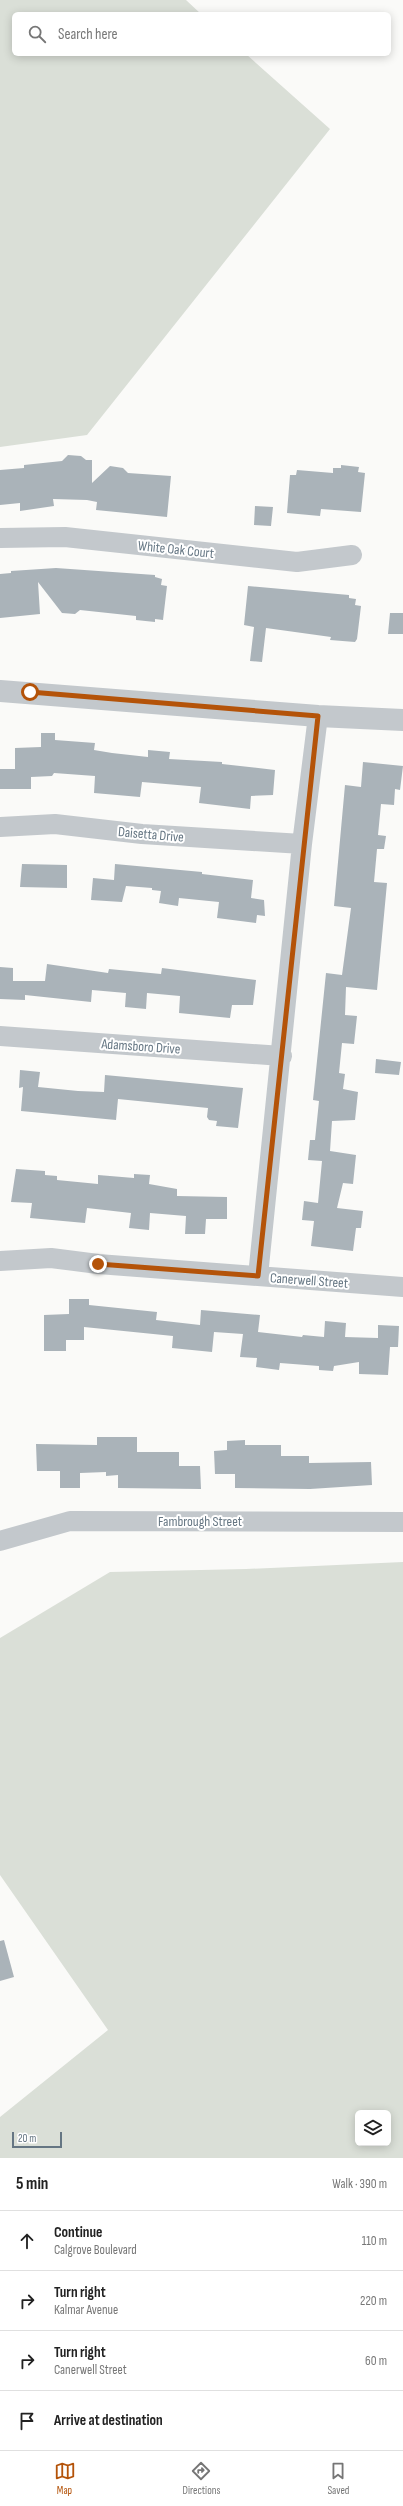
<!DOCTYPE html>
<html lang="en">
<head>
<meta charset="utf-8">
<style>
	:root { --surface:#fff; --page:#f6f6f6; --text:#222; --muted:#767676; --line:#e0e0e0; --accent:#b45309 }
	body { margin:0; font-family:"Sofia Sans Condensed",sans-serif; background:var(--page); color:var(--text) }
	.controls { position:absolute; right:12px; bottom:12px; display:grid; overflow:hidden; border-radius:6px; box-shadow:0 2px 10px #0003 }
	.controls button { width:36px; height:36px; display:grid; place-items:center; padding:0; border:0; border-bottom:1px solid var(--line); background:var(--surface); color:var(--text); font:20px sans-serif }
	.scale { position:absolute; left:12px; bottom:10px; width:50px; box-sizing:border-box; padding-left:4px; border:2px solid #657683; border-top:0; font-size:11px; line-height:14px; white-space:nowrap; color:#657683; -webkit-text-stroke:3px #fff; paint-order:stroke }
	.stop { position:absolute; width:12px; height:12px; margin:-9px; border:3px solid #b45309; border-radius:50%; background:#fff }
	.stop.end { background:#b45309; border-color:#fff; box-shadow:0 1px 4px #0008 }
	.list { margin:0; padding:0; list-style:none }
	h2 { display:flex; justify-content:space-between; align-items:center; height:52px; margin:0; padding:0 16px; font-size:17px }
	h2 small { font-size:13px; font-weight:400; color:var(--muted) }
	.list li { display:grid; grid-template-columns:26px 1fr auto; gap:12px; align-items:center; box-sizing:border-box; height:60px; padding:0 16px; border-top:1px solid var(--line) }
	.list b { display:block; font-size:15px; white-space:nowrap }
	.list p { margin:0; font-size:13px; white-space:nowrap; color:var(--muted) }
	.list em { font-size:13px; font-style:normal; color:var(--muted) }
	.icon { flex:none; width:22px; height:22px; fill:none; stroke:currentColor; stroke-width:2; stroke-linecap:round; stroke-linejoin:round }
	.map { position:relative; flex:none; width:403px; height:2158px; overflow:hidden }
	.search { position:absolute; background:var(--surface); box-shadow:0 2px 10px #0003; left:12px; right:12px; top:12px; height:44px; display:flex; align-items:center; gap:10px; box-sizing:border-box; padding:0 14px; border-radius:6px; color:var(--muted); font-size:15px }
	.sheet { height:292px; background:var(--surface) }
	nav { display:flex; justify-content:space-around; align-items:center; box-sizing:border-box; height:56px; border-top:1px solid var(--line); background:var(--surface); font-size:11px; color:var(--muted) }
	nav a { display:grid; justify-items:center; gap:2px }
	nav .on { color:var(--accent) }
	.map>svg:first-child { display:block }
	.green { fill:#dadfd7; fill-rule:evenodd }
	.building { fill:#aab3b9 }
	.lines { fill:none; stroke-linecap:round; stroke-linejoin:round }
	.minor { stroke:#c3c8cc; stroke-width:20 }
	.tertiary { stroke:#c3c8cc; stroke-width:22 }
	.route { stroke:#b45309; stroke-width:5 }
	.labels { text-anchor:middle; stroke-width:4; stroke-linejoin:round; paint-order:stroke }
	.street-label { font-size:14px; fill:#657683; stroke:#fff }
</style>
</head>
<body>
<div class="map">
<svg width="403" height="2158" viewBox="0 0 403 2158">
	<rect width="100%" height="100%" fill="#fafaf8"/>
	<path class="green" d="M 0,0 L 186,0 L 201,14 L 14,14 L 14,54 L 246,54 L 330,129 L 87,435 L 0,447 Z
		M 403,1562 L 403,2158 L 0,2158 L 0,2117 L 108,2030 L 0,1875 L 0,1638 L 110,1572 L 246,1569 ZM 358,2113 L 388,2113 L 388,2143 L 358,2143 Z"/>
	<path class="building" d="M 68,455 L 81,456 L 86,460 L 92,460 L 92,483 L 110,466 L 123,468 L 128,473 L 171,476 L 167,517 L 96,510 L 97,502 L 87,500 L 53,499 L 54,506 L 20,511 L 20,503 L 0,505 L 0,470 L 24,468 L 24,465 L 62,461 Z
		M 341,465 L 359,467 L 358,472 L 365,473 L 361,512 L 321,509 L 320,516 L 287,513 L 290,475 L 296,475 L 297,470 L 333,473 L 333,468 L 341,468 Z
		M 255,506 L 273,507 L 271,526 L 254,525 Z
		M 56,568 L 155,575 L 155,577 L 162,579 L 161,585 L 167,586 L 163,620 L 155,619 L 155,622 L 136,620 L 136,616 L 80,610 L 75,614 L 62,613 L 38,582 L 40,614 L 0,618 L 0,574 L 11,573 L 11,571 Z
		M 248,586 L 349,595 L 349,598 L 356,599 L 355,605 L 361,606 L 357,639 L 355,642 L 330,640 L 331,637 L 266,628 L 262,662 L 250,661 L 254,627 L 244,625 Z
		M 390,613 L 403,613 L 403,634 L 388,634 Z
		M 41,733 L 55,733 L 55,740 L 95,743 L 94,750 L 112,753 L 148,757 L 148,750 L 170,752 L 169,759 L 222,762 L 222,764 L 275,770 L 273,795 L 251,796 L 250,809 L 199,803 L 201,787 L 142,782 L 140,797 L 94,793 L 95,776 L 54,773 L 52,776 L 31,777 L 31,789 L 0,789 L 0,769 L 15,769 L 15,748 L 41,747 Z
		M 363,762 L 403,766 L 400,790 L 395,789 L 394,805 L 381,804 L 378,835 L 386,836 L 384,849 L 377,849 L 374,882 L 387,883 L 377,990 L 346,987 L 345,1015 L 357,1016 L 354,1044 L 342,1043 L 339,1073 L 345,1074 L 343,1089 L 358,1092 L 355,1120 L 332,1121 L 330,1151 L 356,1155 L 353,1184 L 343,1183 L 337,1208 L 363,1211 L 361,1228 L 356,1228 L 353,1251 L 311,1246 L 314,1221 L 302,1220 L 304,1201 L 318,1203 L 322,1161 L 308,1160 L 310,1140 L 315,1140 L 319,1101 L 313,1100 L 326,973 L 342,975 L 351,908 L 334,906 L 345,785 L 361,787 Z
		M 22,864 L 67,865 L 67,888 L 20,887 Z
		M 115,864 L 202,872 L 202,874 L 253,880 L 251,898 L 264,900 L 265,916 L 257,915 L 256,923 L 217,918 L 219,902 L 179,898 L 178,906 L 159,903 L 161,891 L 152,890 L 152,888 L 126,886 L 122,902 L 91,900 L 93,878 L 114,880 Z
		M 47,964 L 108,973 L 109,969 L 161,974 L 162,968 L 256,980 L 253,1005 L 232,1005 L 230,1018 L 179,1013 L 180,996 L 147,993 L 146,1009 L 125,1007 L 126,993 L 92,990 L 91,1002 L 25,995 L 25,1000 L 0,999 L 0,967 L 13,968 L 13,981 L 45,981 Z
		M 376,1059 L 401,1062 L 399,1075 L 375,1073 Z
		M 20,1070 L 40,1072 L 38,1087 L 78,1091 L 104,1092 L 105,1075 L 243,1088 L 238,1128 L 216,1126 L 217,1121 L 209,1120 L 207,1117 L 208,1108 L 118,1099 L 116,1120 L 21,1111 L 23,1087 L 19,1088 Z
		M 16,1169 L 45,1171 L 45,1175 L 57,1176 L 57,1180 L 98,1184 L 98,1175 L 134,1178 L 134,1174 L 150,1175 L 149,1184 L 177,1189 L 177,1196 L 227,1197 L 227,1219 L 206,1219 L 205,1234 L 185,1234 L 186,1216 L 150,1213 L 149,1230 L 129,1228 L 131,1213 L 87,1208 L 85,1223 L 30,1218 L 32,1203 L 11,1202 Z
		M 69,1299 L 89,1299 L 89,1305 L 157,1312 L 156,1320 L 200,1325 L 201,1310 L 260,1315 L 258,1332 L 302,1337 L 303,1335 L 324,1337 L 325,1321 L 346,1323 L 345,1337 L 378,1338 L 378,1325 L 399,1326 L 398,1347 L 390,1347 L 388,1375 L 359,1374 L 359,1362 L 334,1366 L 333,1371 L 319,1370 L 319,1366 L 280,1363 L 279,1370 L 256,1367 L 257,1358 L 240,1357 L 243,1334 L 214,1332 L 212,1352 L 172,1348 L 173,1336 L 84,1327 L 84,1340 L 66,1340 L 66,1351 L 44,1351 L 44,1315 L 69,1314 Z
		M 97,1437 L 137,1437 L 137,1452 L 179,1452 L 179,1466 L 200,1466 L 201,1489 L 118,1488 L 118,1475 L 106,1476 L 106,1472 L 80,1473 L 80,1488 L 60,1488 L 60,1471 L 37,1471 L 36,1444 L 97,1445 Z
		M 245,1440 L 245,1445 L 281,1445 L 281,1456 L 309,1456 L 309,1463 L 371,1462 L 372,1485 L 310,1489 L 235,1488 L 235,1474 L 215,1474 L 214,1451 L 227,1450 L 227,1441 Z
		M 4,1940 L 14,1977 L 0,1981 L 0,1941 Z"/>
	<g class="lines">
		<path class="minor" d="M 0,538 L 65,537 L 297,562 L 352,555
			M 0,827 L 55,824 L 142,834 L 302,844
			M 0,1036 L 282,1056
			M 0,1261 L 51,1258 L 98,1264 L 403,1287
			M 258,1276 L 302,844 L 318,716
			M 0,1541 L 70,1521 L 403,1522"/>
		<path class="tertiary" d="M 0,691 L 318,716 L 403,720"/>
	</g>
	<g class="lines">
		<path class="route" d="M 30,692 L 318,716 L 258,1276 L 98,1264"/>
	</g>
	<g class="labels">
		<g class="street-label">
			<text transform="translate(176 549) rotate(6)" y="5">White Oak Court</text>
			<text transform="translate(151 834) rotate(5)" y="5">Daisetta Drive</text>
			<text transform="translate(141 1046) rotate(4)" y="5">Adamsboro Drive</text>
			<text transform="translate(309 1280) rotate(4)" y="5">Canerwell Street</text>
			<text x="200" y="1526">Fambrough Street</text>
		</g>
	</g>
</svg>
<div class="controls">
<button><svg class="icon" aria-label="layers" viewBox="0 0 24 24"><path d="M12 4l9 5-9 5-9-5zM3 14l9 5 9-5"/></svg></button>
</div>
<div class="scale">20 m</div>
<div class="stop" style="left:30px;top:692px"></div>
<div class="stop end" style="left:98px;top:1264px"></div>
<div class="search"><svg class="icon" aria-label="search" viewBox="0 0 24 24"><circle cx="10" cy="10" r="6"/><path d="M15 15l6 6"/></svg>Search here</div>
</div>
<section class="sheet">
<h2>5 min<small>Walk · 390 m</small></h2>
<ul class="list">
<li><svg class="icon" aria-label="ahead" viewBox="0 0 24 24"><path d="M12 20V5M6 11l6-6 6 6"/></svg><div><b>Continue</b><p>Calgrove Boulevard</p></div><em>110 m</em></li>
<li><svg class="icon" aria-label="right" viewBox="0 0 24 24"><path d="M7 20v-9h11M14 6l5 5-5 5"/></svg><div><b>Turn right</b><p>Kalmar Avenue</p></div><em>220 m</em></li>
<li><svg class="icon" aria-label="right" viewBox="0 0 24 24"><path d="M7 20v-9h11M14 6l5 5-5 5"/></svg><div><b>Turn right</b><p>Canerwell Street</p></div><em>60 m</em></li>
<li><svg class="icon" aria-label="arrive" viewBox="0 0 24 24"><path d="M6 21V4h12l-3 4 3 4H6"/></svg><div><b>Arrive at destination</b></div></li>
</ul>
</section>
<nav>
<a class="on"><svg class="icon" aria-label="map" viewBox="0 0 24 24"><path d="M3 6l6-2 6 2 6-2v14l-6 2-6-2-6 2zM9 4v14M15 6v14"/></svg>Map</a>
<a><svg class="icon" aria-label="directions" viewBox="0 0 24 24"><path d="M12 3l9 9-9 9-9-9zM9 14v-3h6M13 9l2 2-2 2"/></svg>Directions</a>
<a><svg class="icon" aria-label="saved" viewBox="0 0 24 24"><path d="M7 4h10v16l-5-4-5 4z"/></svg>Saved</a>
</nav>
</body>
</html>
